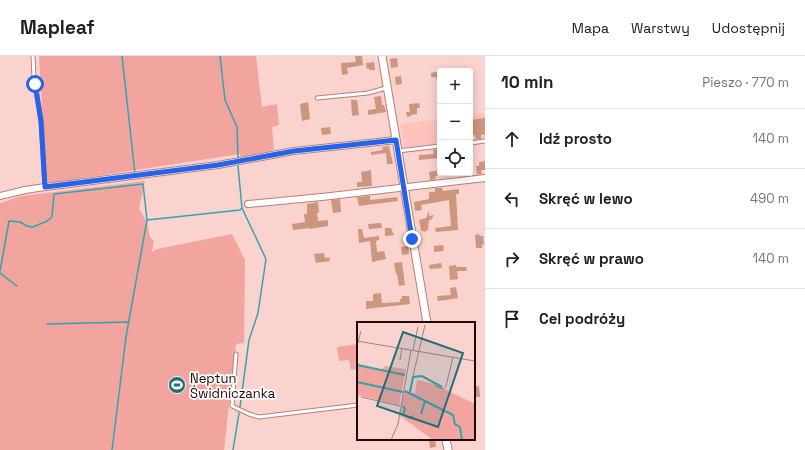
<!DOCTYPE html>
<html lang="pl">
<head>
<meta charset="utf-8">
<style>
	:root { --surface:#fff; --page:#f2f2f2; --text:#202124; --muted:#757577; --line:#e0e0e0 }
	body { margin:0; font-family:"Space Grotesk",sans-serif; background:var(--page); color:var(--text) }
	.controls { position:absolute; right:12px; top:12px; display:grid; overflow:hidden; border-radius:4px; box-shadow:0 2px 10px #0003 }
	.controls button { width:36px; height:36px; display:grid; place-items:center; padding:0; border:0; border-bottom:1px solid var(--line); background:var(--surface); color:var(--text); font:20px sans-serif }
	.stop { position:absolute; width:12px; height:12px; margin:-9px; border:3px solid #2563eb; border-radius:50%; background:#fff }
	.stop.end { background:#2563eb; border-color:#fff; box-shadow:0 1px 4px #0008 }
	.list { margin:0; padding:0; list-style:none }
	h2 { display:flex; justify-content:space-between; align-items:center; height:52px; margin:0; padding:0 16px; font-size:17px }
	h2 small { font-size:13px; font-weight:400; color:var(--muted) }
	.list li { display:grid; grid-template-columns:26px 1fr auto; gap:12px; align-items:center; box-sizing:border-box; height:60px; padding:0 16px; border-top:1px solid var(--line) }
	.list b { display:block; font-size:15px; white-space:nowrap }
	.list em { font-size:13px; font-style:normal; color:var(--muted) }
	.icon { flex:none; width:22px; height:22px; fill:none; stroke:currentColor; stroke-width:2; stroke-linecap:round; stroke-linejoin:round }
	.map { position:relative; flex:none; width:485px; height:394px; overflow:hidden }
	header { display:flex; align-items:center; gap:24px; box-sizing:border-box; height:56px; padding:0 20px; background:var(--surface); border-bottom:1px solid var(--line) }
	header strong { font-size:19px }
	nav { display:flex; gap:22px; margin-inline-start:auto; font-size:14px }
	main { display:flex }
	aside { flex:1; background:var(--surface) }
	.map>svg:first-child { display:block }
	.built { fill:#fdc3bc }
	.green { fill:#f2a59e }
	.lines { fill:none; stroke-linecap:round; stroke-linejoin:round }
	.stream { stroke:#35a3af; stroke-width:1.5 }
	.building { fill:#cd967d }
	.service-casing { stroke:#b97e78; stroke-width:5 }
	.minor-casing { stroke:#b97e78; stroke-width:8 }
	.tertiary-casing { stroke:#b97e78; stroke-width:9 }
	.service { stroke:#fff; stroke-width:3 }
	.minor { stroke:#fff; stroke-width:6 }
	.tertiary { stroke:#fff; stroke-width:7 }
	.route { stroke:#2563eb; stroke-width:5 }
	.labels { text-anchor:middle; stroke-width:3.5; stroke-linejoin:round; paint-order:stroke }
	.poi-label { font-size:13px; fill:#1e0907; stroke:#fefefe; text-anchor:start }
	.inset-river { fill:none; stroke:#35a3af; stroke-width:2 }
	.inset-road { fill:none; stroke:#a2827e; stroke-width:1 }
	.view { fill:#236e76; fill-opacity:0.15; stroke:#236e76; stroke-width:2 }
	.inset-edge { fill:none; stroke:#1e0907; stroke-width:2 }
</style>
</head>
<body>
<header>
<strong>Mapleaf</strong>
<nav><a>Mapa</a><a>Warstwy</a><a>Udostępnij</a></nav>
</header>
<main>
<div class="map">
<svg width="485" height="394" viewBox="0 0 485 394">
	<rect width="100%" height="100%" fill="#fad3ce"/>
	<path class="built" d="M 485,58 L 485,84 L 470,86 L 470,59 Z
		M 440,63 L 440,89 L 404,92 L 400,68 Z"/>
	<path class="green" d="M 39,0 L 256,0 L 262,51 L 277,48 L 279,69 L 272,71 L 274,94 L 241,102 L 240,98 L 51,127 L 46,125 Z
		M 145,125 L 139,153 L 147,166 L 150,181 L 154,185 L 152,196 L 157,193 L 232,178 L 245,204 L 244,287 L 236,288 L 224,394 L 0,394 L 0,147 L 22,140 Z
		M 358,288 L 358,313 L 351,314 L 349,304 L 339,305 L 337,291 Z"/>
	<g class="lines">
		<path class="stream" d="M 122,0 L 135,118
			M 220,0 L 225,44 L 237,71 L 238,102
			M 238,110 L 242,152
			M 147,164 L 240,154 L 242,152 L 266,203 L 258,257 L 249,284 L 240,351
			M 0,215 L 9,165 L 20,166 L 27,170 L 33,171 L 47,165 L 52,161 L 54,138 L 143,128 L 147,164 L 126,281 L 112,394
			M 0,217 L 17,230
			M 47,268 L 128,266
			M 233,394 L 239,357"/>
	</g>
	<path class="building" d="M 355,0 L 362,0 L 363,9 L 347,12 L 348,18 L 342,19 L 341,7 L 356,6 Z
		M 397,2 L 398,11 L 391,12 L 390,3 Z
		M 374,6 L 375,14 L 369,14 L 369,12 L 367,13 L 366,7 Z
		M 440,15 L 440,29 L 438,29 L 436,21 L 431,21 L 431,17 Z
		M 401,20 L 402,28 L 396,29 L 395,21 Z
		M 381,40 L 382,49 L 384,49 L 386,56 L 368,59 L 368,54 L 376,53 L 374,41 Z
		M 351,44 L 357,44 L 359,59 L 352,60 Z
		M 308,46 L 310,63 L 302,65 L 300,48 Z
		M 419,47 L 420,52 L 417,52 L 417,58 L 411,59 L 411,60 L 407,61 L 406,56 L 410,56 L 409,48 Z
		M 485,62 L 485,78 L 481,79 L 481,83 L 476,83 L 475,79 L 470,80 L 470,64 Z
		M 330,71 L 331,78 L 322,79 L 321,72 Z
		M 389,90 L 393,108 L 387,108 L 386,97 L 371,99 L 371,96 L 383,94 L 382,91 Z
		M 439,93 L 440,102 L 419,104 L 419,99 L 434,98 L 433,94 Z
		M 485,105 L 485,114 L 481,114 L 482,118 L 477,118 L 476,110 L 479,110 L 479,106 Z
		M 371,114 L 372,130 L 357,131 L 357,126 L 362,126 L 361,116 Z
		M 440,114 L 440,119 L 435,120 L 436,123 L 430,124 L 429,116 Z
		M 435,132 L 442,132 L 443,135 L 459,133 L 459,138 L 456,138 L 458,174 L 436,176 L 435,172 L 451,170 L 449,144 L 421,149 L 422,154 L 415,155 L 414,146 L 429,143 L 429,136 L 435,136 Z
		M 370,140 L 370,144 L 397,141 L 398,145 L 359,150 L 357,141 Z
		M 340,143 L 341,156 L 333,157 L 331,144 Z
		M 318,146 L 319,157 L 317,157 L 318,165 L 328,164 L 328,170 L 309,173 L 309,172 L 293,174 L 292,168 L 305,166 L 304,158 L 307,158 L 307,148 Z
		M 429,155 L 429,160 L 434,159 L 431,164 L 429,164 L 428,174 L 424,176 L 423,175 L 421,175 L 419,164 L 426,162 Z
		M 381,167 L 382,172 L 369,173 L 368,168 Z
		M 385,172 L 391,172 L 394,179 L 385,180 Z
		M 358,173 L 362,173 L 364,182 L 379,180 L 379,184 L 376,185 L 377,196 L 384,195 L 386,203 L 372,206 L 370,185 L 359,187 Z
		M 479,178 L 480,180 L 483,180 L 484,188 L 482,189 L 482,192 L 476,192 L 475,179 Z
		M 442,189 L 444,191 L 443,195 L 434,196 L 434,190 Z
		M 408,190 L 409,198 L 402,199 L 401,191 Z
		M 324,197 L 325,202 L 329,201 L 330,205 L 316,207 L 314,198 Z
		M 402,206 L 405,229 L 399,230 L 397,218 L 396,218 L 394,207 Z
		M 441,207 L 442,212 L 430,213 L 429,209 Z
		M 456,209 L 456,211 L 466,211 L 467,215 L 457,215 L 458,223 L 450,224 L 449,210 Z
		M 456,231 L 458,242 L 438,245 L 437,240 L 451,239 L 450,232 Z
		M 381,237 L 382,247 L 400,246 L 400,243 L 402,243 L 402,240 L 409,240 L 410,248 L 366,253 L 366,245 L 373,245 L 373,238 Z
		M 479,330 L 480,341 L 475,341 L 474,331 Z
		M 435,383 L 436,391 L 430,392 L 429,384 Z"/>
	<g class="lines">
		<g class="service-casing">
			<path id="service" d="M 33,0 L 34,21 L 41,65 L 45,131
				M 317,42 L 368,37 L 386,32
				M 470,87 L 485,85
				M 398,95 L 440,90
				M 236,298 L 232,350 L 249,358 L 259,361 L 358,349"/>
		</g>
		<g class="minor-casing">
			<path id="minor" d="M 0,140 L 25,134 L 45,131 L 218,109 L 294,95 L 396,84
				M 248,148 L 322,141 L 485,122"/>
		</g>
		<g class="tertiary-casing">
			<path id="tertiary" d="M 382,0 L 427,267
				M 446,383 L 448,394"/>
		</g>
		<use href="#service" class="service"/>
		<use href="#minor" class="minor"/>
		<use href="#tertiary" class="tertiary"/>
	</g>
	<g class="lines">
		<path class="route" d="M 35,28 L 41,65 L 45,131 L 218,109 L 294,95 L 396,84 L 412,183"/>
	</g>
	<defs>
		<g id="stadium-disc" transform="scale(0.9)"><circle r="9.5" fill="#236e76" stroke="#fefefe"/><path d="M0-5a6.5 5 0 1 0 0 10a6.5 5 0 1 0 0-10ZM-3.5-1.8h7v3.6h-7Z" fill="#fff"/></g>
	</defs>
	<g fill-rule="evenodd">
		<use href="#stadium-disc" x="177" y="329"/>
	</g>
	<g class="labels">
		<g class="poi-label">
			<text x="190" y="327">Neptun<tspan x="190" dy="15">Świdniczanka</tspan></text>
		</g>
	</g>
	<g transform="translate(357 266)">
		<rect width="118" height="118" fill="#fad3ce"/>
		<path d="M 0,41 L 24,48 L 28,44 L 49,47 L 42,83 L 0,73 ZM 60,58 L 77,62 L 118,82 L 118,118 L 76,118 L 43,94 L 47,69 L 58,71 Z" fill="#f2a59e"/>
		<path class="inset-river" d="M 0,43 L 48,53M 0,60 L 46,70M 48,69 L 96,93 L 98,102 L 103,105 L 105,118M 53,70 L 56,55 L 65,54 L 85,65M 46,84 L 48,87 L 46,92 L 53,96 L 56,94M 64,92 L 68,79"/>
		<path class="inset-road" d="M 0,19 L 118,39M 0,24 L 4,9M 56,28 L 61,5M 43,38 L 45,26M 56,54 L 68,3M 78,64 L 86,67 L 89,64 L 96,35M 4,75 L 43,84M 34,118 L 41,102 L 54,28"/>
		<path class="view" d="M 46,10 L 106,31 L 81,105 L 20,84 Z"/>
		<rect width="118" height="118" class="inset-edge"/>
	</g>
</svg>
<div class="controls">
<button>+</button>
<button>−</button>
<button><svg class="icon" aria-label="locate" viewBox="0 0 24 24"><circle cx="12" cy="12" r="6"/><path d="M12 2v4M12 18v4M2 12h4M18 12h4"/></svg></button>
</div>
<div class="stop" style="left:35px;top:28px"></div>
<div class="stop end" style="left:412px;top:183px"></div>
</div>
<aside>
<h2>10 min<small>Pieszo · 770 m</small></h2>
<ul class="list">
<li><svg class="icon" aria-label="ahead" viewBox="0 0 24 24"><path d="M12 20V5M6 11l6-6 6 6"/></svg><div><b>Idź prosto</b></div><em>140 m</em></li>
<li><svg class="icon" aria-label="left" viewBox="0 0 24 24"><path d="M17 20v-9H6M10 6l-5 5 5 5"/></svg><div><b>Skręć w lewo</b></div><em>490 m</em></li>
<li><svg class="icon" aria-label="right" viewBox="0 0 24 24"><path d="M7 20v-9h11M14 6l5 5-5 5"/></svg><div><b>Skręć w prawo</b></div><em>140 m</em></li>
<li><svg class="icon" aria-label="arrive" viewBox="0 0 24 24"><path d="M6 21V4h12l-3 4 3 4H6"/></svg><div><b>Cel podróży</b></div></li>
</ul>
</aside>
</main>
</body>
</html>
